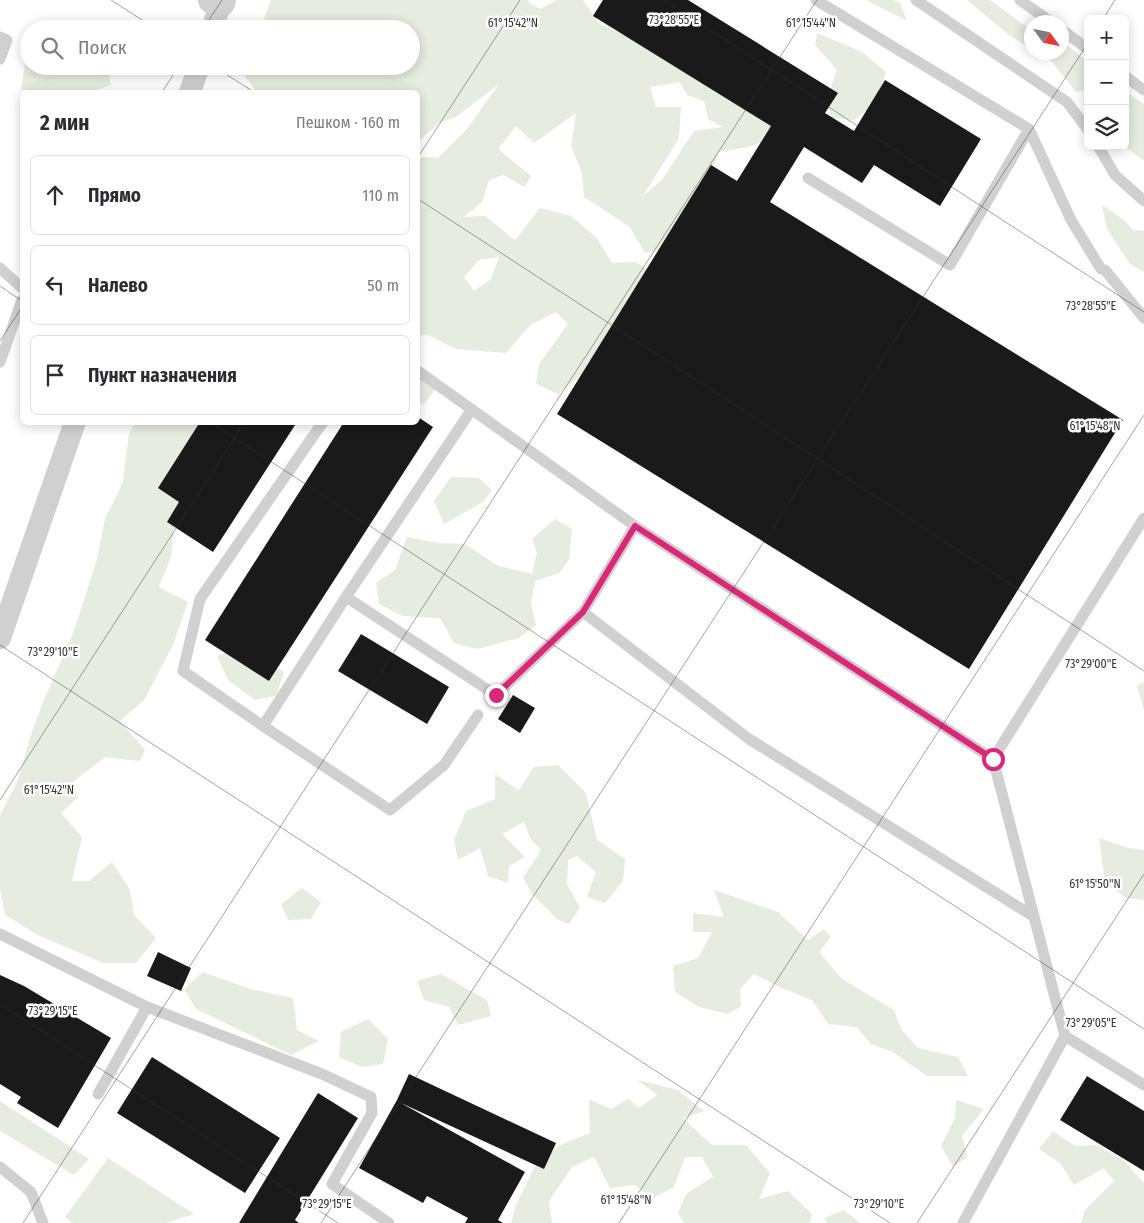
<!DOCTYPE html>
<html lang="ru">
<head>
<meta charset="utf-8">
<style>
	:root { --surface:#fff; --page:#f2f2f3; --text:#2b2b33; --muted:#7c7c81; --line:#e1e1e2 }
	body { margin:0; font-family:"Fira Sans Condensed",sans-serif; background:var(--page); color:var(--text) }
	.controls { position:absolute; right:15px; top:15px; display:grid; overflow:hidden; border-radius:8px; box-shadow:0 2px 12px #0003 }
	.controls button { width:45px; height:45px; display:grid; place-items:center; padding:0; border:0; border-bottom:1px solid var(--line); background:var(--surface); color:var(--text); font:25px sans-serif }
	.compass { position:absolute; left:1024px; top:15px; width:45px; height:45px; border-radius:50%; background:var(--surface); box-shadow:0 2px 12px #0003; rotate:123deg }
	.stop { position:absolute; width:15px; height:15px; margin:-11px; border:4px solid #db2777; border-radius:50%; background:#fff }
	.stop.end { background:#db2777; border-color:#fff; box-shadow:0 1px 5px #0008 }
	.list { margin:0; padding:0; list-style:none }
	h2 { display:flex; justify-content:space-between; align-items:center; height:65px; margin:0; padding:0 20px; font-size:21px }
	h2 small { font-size:16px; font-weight:400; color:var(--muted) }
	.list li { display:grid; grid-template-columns:32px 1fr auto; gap:15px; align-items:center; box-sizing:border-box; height:80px; margin:0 10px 10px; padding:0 10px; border:1px solid var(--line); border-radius:8px }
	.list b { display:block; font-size:19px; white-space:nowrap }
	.list em { font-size:16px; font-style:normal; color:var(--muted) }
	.icon { flex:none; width:28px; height:28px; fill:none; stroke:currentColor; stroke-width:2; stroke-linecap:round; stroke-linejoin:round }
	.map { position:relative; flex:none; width:1144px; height:1223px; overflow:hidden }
	.search { position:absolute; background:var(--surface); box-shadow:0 2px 12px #0003; left:20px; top:20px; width:400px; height:55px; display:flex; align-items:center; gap:12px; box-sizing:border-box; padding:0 18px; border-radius:28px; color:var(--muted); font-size:19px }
	.panel { position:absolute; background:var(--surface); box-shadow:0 2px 12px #0003; left:20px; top:90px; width:400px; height:335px; border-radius:8px }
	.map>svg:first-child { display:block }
	.green { fill:#e6ecdf; fill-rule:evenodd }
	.building { fill:#1a1a1a }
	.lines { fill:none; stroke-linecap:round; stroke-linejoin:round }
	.service { stroke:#d0d0d0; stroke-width:11 }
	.minor { stroke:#d0d0d0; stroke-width:22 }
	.tertiary { stroke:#d0d0d0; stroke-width:28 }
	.route { stroke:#db2777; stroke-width:6 }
	.ticks { fill:none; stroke:#333; stroke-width:1; stroke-opacity:0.45 }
	.ticks-label { font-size:12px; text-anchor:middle; fill:#333; stroke:#fff; stroke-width:5; stroke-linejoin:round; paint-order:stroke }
</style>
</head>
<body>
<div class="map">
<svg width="1144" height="1223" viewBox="0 0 1144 1223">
	<rect width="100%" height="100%" fill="#fff"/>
	<path class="green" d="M 271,0 L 529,0 L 528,2 L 540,9 L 557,0 L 583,0 L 600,24 L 650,47 L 769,117 L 774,138 L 748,147 L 719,152 L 708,180 L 663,249 L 645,253 L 630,227 L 584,197 L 582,173 L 571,146 L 576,113 L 534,143 L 516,126 L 498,149 L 531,176 L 525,187 L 503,175 L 489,180 L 482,202 L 464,217 L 485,216 L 515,240 L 540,208 L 571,216 L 596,237 L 612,263 L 636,262 L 656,275 L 588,370 L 558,394 L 536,384 L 539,364 L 568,324 L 556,312 L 530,325 L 506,353 L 456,349 L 428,335 L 418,336 L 418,162 L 422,157 L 438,158 L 467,129 L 499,84 L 456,117 L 439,123 L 418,142 L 418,92 L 256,92 L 252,85 L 245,77 L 248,66 L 411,66 L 411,29 L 260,29 ZM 680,82 L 687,95 L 704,101 L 708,119 L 723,127 L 694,131 L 662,180 L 643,196 L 679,138 L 681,107 L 656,107 L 650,87 ZM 499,257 L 491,279 L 474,291 L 464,277 L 479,260 Z
		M 866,0 L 894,0 L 900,3 L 907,21 Z
		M 967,0 L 990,0 L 1031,30 L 1031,49 L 1009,35 Z
		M 817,33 L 862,52 L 886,72 L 875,104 L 854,120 L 832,118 L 826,102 L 837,70 L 815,45 Z
		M 29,38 L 29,66 L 107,66 L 111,85 L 91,92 L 38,92 L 21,89 Z
		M 1062,41 L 1088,62 L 1088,90 L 1076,92 L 1052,62 L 1037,53 L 1062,52 Z
		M 1125,91 L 1144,104 L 1144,161 L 1125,146 L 1125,113 L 1131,112 L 1125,108 Z
		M 1102,205 L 1123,219 L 1133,230 L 1144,231 L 1144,272 L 1130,264 L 1107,229 Z
		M 418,370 L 437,387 L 423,405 L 418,401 Z
		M 136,423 L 203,423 L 185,475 L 175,519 L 171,557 L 159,587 L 188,602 L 173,645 L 144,700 L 120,721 L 145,750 L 140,761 L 105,757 L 73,782 L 78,797 L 61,813 L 82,837 L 72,881 L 89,881 L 112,862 L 130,890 L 134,915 L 156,938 L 136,963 L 103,963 L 40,936 L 5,915 L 0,888 L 0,815 L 17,782 L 31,735 L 43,702 L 74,631 L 97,559 L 105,519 L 123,482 L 129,433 Z
		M 451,477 L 479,478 L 492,490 L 483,502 L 444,524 L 434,501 Z
		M 555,519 L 572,529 L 569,560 L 559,573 L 535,581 L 531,603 L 536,625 L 519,638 L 477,649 L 454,643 L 440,618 L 402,616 L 379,604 L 376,583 L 395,570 L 407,537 L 439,543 L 465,544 L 498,566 L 532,574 L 537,553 L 532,539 Z
		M 242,647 L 284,672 L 276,696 L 255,700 L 228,680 L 217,656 Z
		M 1144,682 L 1144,710 L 1137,686 Z
		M 558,765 L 586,793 L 597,840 L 625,859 L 623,881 L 605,903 L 587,897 L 596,872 L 577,856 L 568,860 L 567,884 L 580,908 L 569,924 L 558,920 L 532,894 L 523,878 L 541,850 L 530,838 L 524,822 L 502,834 L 525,857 L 509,866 L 508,883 L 488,876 L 480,848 L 458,860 L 454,840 L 466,811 L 495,799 L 495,774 L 519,790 L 534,767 Z
		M 1099,838 L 1128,848 L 1144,850 L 1144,900 L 1126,898 L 1105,883 Z
		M 302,888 L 321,902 L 311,919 L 288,920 L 281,904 Z
		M 714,890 L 778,912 L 808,940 L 824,929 L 831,937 L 819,952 L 842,979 L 894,1010 L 901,1029 L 918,1048 L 958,1057 L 968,1076 L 927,1076 L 893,1052 L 871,1044 L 857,1027 L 828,1024 L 812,1000 L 779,987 L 754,974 L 740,989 L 741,1006 L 728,1014 L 699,1007 L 675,992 L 673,966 L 698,958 L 712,932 L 693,932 L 693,913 L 724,917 Z
		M 203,972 L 250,989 L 293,998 L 297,1030 L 319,1041 L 291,1055 L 196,1009 L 184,989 Z
		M 441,974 L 487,1000 L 491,1016 L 458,1025 L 449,1007 L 424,1000 L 417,981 Z
		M 368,1019 L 388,1039 L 383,1064 L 362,1067 L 339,1057 L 341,1032 Z
		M 638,1080 L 678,1090 L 704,1111 L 683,1118 L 712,1145 L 746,1145 L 770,1173 L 759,1199 L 788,1191 L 812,1214 L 810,1223 L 684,1223 L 678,1213 L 686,1194 L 713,1177 L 702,1157 L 685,1157 L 674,1187 L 653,1198 L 634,1185 L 610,1188 L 594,1157 L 572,1167 L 549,1201 L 552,1223 L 511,1223 L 516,1205 L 534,1168 L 560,1145 L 590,1133 L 589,1099 L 611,1109 L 628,1099 L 639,1108 L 657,1095 Z
		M 956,1100 L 984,1109 L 962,1136 L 967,1157 L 953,1167 L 941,1146 L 955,1118 Z
		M 0,1101 L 89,1159 L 74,1175 L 0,1131 Z
		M 1053,1131 L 1075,1146 L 1096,1145 L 1123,1160 L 1144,1183 L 1144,1223 L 1081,1223 L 1085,1210 L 1114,1181 L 1104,1168 L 1074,1185 L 1060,1163 L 1039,1149 Z
		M 108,1158 L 194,1214 L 166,1223 L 73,1223 L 65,1217 Z
		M 844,1210 L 859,1222 L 858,1223 L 827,1223 L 825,1218 Z"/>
	<path class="building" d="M 603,0 L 688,0 L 838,93 L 825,113 L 854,131 L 885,80 L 981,139 L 940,206 L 874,165 L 862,183 L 804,147 L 770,202 L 1123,420 L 969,669 L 557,414 L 711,165 L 737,181 L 771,126 L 593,16 Z
		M 418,417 L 433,427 L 269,681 L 205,640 L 344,422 L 418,422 Z
		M 200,422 L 297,422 L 213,552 L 167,522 L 179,502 L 158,488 Z
		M 361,634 L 449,687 L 427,724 L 338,671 Z
		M 513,695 L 535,708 L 520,733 L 498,719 Z
		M 158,952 L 191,968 L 181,991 L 147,976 Z
		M 0,975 L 24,986 L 111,1038 L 58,1128 L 17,1103 L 21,1097 L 0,1084 Z
		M 152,1057 L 280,1138 L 245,1193 L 117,1113 Z
		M 409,1074 L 556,1143 L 544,1169 L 401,1103 L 525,1172 L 498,1220 L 503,1223 L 465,1223 L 468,1218 L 427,1196 L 423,1203 L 359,1168 L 397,1100 Z
		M 1087,1076 L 1144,1111 L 1144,1171 L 1060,1120 Z
		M 318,1093 L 358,1118 L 295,1220 L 299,1223 L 239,1223 Z"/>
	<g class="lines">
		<path class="service" d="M 816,0 L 1029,129 L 1071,220 L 1101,269 L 1105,270 L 1144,318
			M 916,0 L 1067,102 L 1088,130
			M 1020,0 L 1051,22
			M 1062,30 L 1088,49
			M 0,37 L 7,40 L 0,59
			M 1125,76 L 1144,90
			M 1098,146 L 1115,175 L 1144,201
			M 808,178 L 950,265 L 1029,129
			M 0,268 L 22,288
			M 0,362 L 22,300
			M 418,371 L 635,526 L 993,759 L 1065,1036 L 963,1223
			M 323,422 L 200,599 L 183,671 L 263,726 L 390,810 L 444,765 L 478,715
			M 346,597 L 496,695 L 583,612 L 749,739 L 1033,916
			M 583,612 L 635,526
			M 263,726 L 346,597 L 472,409
			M 993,759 L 1144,518
			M 0,934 L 147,1007 L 322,1074 L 371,1097 L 372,1113 L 332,1184 L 389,1223
			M 1065,1036 L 1144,1085
			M 98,1094 L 147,1007
			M 0,1167 L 31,1192 L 43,1223"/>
		<path class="minor" d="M 212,29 L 221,3
			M 190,92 L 199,66
			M 0,638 L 75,422"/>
		<path class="tertiary" d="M 212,0 L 221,3 L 222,0"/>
	</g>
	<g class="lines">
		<path class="route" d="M 496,695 L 583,612 L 635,526 L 993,759"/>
	</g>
	<path class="ticks" d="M 111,0 L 156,29M 664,0 L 1144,312M 1103,19 L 1115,0M 203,29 L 222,0M 213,66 L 254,92M 162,92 L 179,66M 418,157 L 520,0M 418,199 L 1144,671M 0,286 L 22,301M 0,341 L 22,307M 210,422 L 1144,1029M 0,645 L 890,1223M 0,800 L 245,422M 0,1004 L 338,1223M 23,1223 L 817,0M 321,1223 L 1088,43M 619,1223 L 1144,415M 917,1223 L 1144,874"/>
	<g class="ticks-label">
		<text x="674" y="24">73°28'55"E</text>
		<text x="513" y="27">61°15'42"N</text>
		<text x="811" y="27">61°15'44"N</text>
		<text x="1091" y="310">73°28'55"E</text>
		<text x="1095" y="430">61°15'48"N</text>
		<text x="53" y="656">73°29'10"E</text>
		<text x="1091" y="668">73°29'00"E</text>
		<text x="49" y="794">61°15'42"N</text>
		<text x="1095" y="888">61°15'50"N</text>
		<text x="53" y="1015">73°29'15"E</text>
		<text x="1091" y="1027">73°29'05"E</text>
		<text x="626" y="1204">61°15'48"N</text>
		<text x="327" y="1208">73°29'15"E</text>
		<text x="879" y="1208">73°29'10"E</text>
	</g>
</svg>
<div class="controls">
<button>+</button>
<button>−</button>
<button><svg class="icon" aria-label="layers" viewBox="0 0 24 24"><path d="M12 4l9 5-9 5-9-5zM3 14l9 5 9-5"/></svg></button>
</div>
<svg class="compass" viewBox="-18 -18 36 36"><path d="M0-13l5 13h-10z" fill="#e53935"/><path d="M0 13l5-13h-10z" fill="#7c7c81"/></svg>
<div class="stop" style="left:993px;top:759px"></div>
<div class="stop end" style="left:496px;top:695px"></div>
<div class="search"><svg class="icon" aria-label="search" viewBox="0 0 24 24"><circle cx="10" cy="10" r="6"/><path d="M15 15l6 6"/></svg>Поиск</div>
<section class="panel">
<h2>2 мин<small>Пешком · 160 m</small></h2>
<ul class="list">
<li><svg class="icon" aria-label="ahead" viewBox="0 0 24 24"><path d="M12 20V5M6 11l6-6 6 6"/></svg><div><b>Прямо</b></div><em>110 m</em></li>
<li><svg class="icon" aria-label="left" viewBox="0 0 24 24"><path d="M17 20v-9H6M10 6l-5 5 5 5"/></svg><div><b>Налево</b></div><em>50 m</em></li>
<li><svg class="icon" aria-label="arrive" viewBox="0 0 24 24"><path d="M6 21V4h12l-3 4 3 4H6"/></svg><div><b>Пункт назначения</b></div></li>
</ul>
</section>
</div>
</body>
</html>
